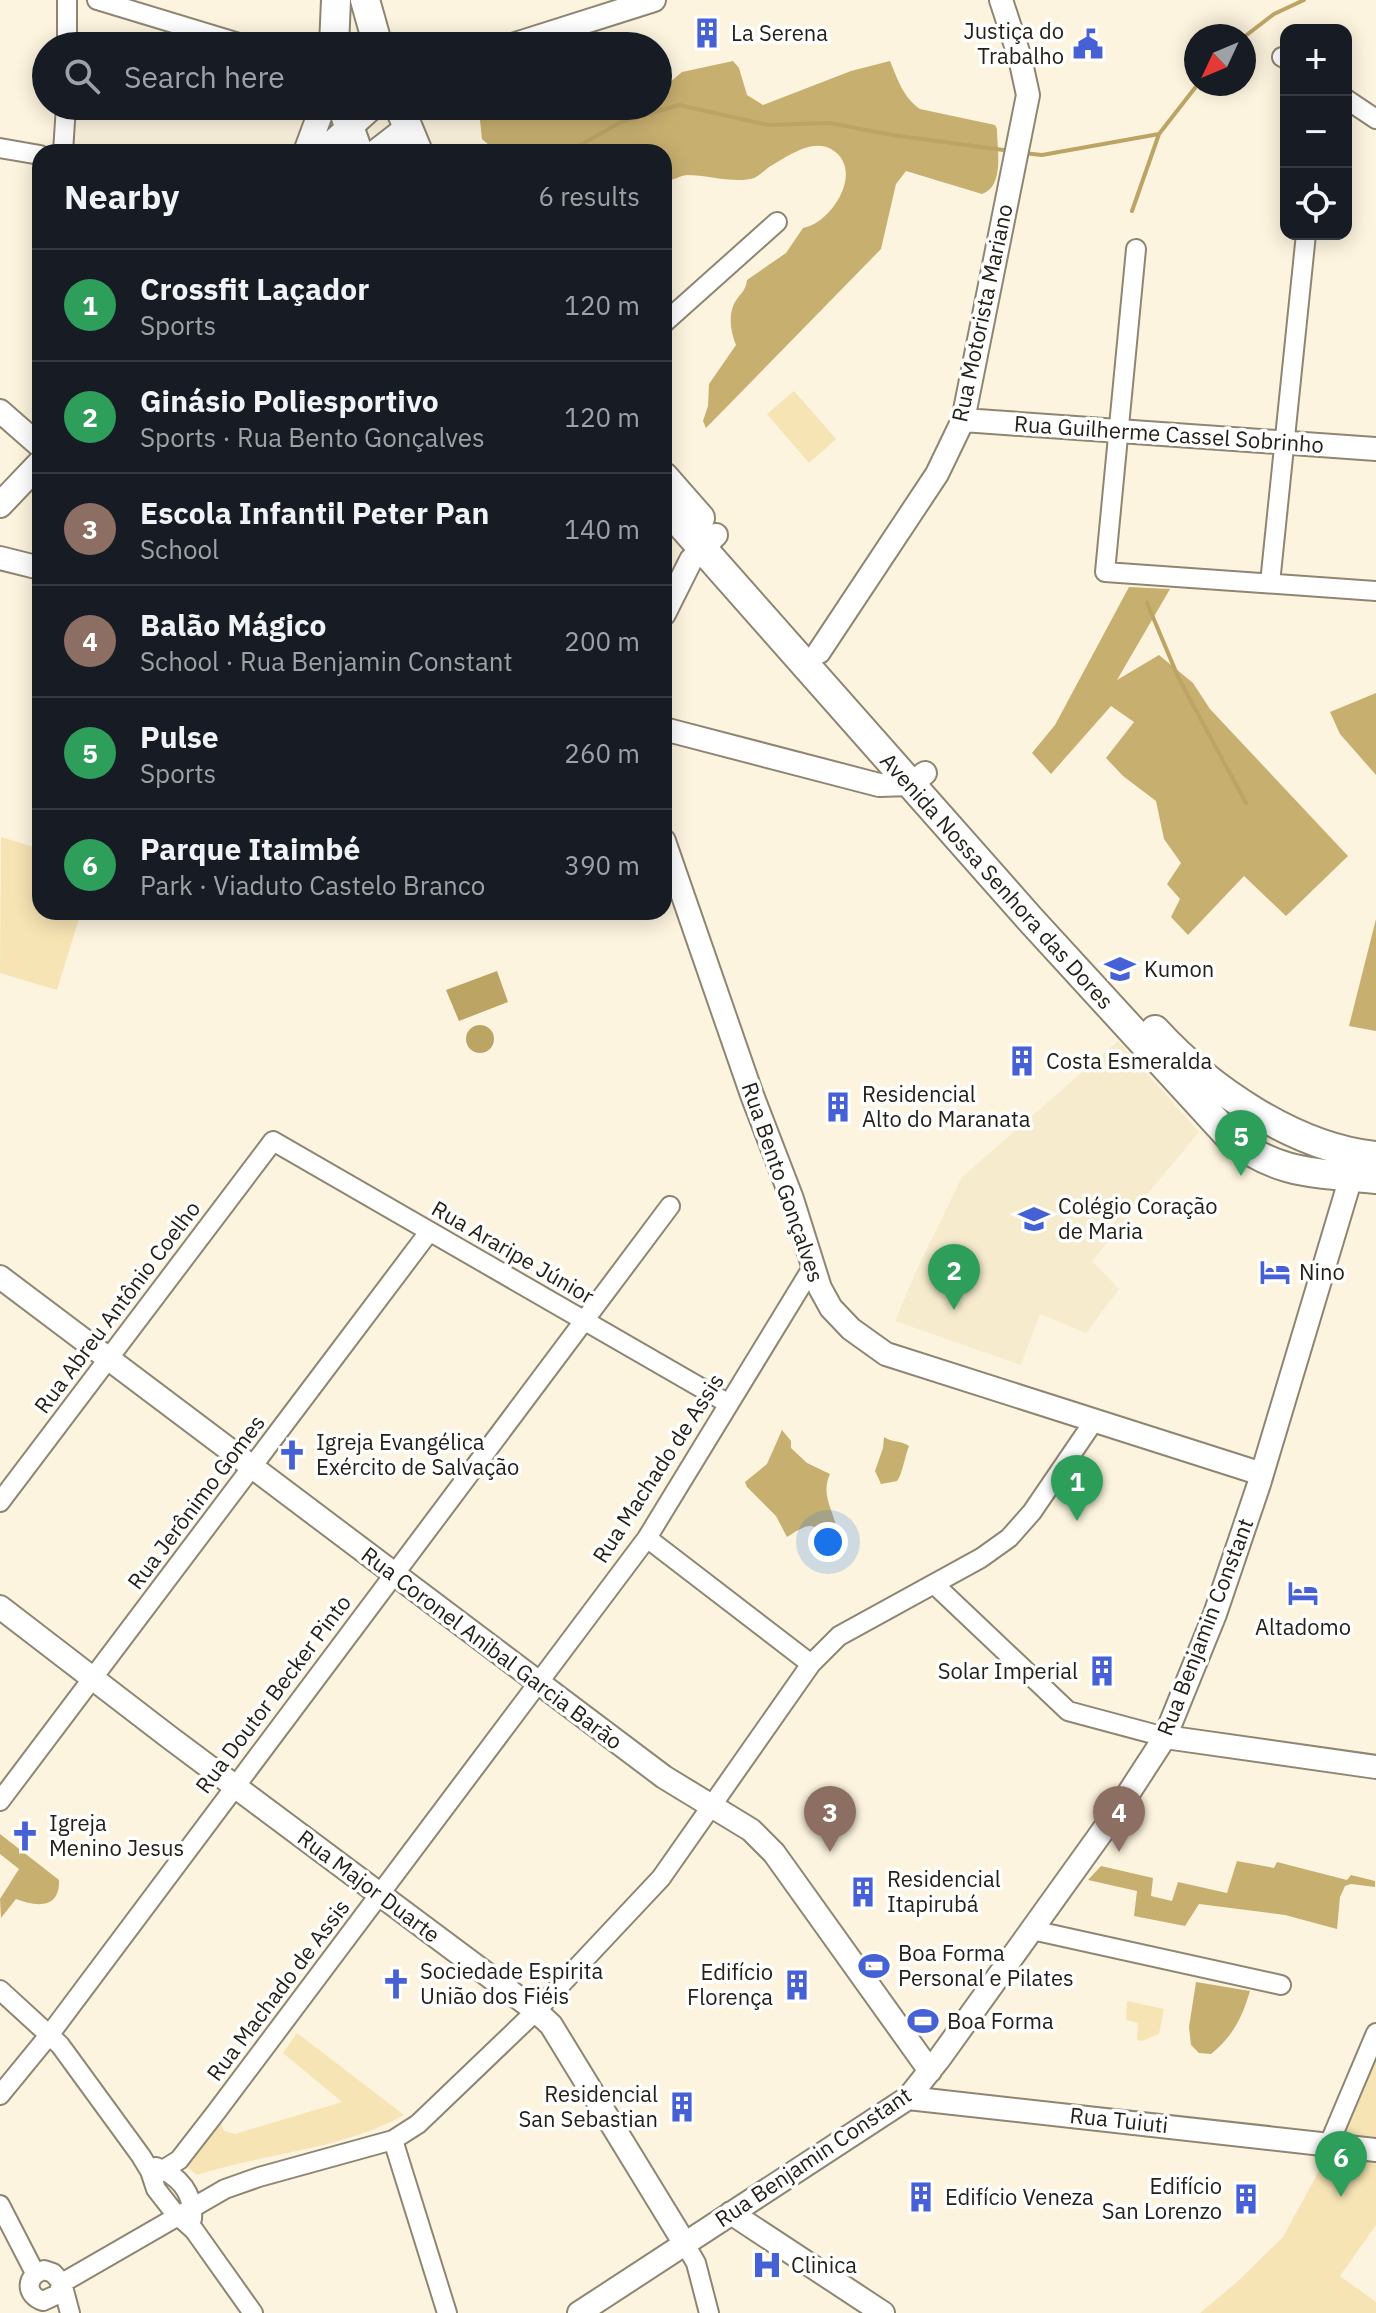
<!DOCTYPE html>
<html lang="en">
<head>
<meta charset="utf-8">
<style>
	:root { --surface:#171b24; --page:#242831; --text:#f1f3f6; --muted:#9ea1a6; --line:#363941; --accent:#7c3aed }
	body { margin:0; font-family:"IBM Plex Sans",sans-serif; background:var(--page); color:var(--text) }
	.controls { position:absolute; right:24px; top:24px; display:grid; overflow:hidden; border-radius:16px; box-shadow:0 4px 20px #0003 }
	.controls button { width:72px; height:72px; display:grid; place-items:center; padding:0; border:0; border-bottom:2px solid var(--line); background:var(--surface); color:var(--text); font:40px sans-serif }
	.compass { position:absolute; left:1184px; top:24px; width:72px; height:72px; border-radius:50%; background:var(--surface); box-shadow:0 4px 20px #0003; rotate:226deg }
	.you { position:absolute; left:828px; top:1542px; width:28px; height:28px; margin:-20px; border:6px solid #fff; border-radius:50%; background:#1a73e8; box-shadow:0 0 0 12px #1a73e833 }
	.badge { display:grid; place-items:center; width:52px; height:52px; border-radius:50%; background:var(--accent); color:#fff; font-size:26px; font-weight:700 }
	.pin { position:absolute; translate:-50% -66px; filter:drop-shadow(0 2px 4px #0008) }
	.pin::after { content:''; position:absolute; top:42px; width:28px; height:24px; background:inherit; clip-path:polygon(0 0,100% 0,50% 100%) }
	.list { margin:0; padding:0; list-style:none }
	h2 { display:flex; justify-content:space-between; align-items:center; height:104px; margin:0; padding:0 32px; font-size:34px }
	h2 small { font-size:26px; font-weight:400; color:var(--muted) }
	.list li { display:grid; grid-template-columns:52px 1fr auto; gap:24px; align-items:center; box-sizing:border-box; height:112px; padding:0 32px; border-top:2px solid var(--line) }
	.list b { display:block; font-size:30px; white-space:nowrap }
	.list p { margin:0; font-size:26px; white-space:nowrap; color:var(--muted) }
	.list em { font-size:26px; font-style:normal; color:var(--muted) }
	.icon { flex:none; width:44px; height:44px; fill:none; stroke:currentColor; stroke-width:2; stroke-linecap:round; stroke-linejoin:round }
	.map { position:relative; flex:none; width:1376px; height:2313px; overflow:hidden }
	.search { position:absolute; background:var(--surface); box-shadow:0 4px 20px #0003; left:32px; top:32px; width:640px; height:88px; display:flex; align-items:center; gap:20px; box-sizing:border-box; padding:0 28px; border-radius:44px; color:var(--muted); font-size:30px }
	.panel { position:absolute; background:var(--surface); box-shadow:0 4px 20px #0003; left:32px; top:144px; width:640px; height:776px; border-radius:24px }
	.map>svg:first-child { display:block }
	.built { fill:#f6ebcd }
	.green { fill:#f6e4b4 }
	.forest { fill:#c7af6f }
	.water { fill:#bca465 }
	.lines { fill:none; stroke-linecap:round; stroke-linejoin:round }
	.stream { stroke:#bca465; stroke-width:4 }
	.minor-casing { stroke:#8e8672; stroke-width:22 }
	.tertiary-casing { stroke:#8e8672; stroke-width:26 }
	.secondary-casing { stroke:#8e8672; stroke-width:28 }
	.primary-casing { stroke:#8e8672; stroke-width:32 }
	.minor { stroke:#fff; stroke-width:18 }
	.tertiary { stroke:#fff; stroke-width:22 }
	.secondary { stroke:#fff; stroke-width:24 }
	.primary { stroke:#fff; stroke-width:28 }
	.labels { text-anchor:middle; stroke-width:7; stroke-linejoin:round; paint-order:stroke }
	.poi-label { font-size:22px; fill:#242119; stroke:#fff; text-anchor:start }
	.street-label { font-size:22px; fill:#242119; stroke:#fff }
</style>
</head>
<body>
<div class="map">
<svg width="1376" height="2313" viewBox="0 0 1376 2313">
	<rect width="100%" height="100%" fill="#fcf4de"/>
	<path class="built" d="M 1118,1041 L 1199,1132 L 1092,1261 L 1119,1289 L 1086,1333 L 1040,1314 L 1021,1365 L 895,1321 L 918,1267 L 962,1177 Z"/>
	<path class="green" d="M 794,391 L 836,439 L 809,463 L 767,414 Z
		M 1,837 L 40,849 L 40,912 L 81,912 L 57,990 L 0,973 Z
		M 1127,2001 L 1164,2009 L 1159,2034 L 1142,2041 L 1137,2040 L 1138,2023 L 1126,2020 Z
		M 297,2033 L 404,2115 C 341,2150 265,2153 197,2175 L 186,2166 L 221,2123 L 224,2131 L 235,2134 L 342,2102 L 283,2053 Z
		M 1376,2058 L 1376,2225 L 1340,2276 L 1376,2302 L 1376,2313 L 1200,2313 L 1236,2283 L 1283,2237 L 1349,2116 Z"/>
	<path class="forest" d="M 733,61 L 739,68 L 747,95 L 763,105 L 851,71 L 890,61 C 898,80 903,97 920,109 L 995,125 L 997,129 C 997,149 1005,186 982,194 L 906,171 L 896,184 L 881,249 L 706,428 L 703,421 L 708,406 L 709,384 L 736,345 C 731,333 728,317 734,304 C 738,295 746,292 747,280 L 786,253 L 803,228 C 832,223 866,169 831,149 C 812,138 786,157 769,167 C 765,170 759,176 754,178 C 736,184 707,175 687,175 C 679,176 673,181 664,181 L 664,152 L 497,152 L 482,139 L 480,120 L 490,106 L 538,106 L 545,112 L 565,118 L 594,118 L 616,106 L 658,106 L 658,92 L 682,72 Z
		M 1129,587 L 1170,589 L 1117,680 L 1159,655 L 1193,683 L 1210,709 L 1348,856 L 1286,916 L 1244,876 L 1188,935 L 1171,917 L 1180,899 L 1167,884 L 1181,863 L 1164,839 L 1156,801 L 1123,776 L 1106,758 L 1134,722 L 1111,706 L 1051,774 L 1032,753 L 1055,725 Z
		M 1376,693 L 1376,775 L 1340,734 L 1330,712 Z
		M 1376,919 L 1376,1031 L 1349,1026 Z
		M 782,1430 L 791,1441 L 791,1448 L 807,1463 L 830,1474 C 819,1498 837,1513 837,1535 C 808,1532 820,1515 787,1537 L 776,1516 L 747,1487 L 745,1482 L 767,1464 Z
		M 884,1437 C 892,1443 901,1440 909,1446 C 905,1456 902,1475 897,1481 L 881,1484 L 875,1471 L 883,1448 Z
		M 0,1834 L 59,1880 C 60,1909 37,1907 16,1899 L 1,1918 L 0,1899 L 19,1869 L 0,1854 Z
		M 1237,1861 L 1274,1868 L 1277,1862 L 1347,1880 L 1351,1875 L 1375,1881 L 1375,1887 L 1351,1884 L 1345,1886 L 1340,1897 L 1337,1929 L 1285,1915 L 1199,1904 L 1185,1926 L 1134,1916 L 1137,1891 L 1088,1880 L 1101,1866 L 1153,1878 L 1151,1896 L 1172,1901 L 1178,1882 L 1227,1893 Z
		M 1196,1982 L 1250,1991 C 1242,2018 1233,2036 1211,2054 L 1199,2053 L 1191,2045 L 1189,2027 Z"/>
	<path class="water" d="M 497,971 L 508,1002 L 459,1021 L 446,990 Z
		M466 1039a14 14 0 1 1 28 0a14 14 0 1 1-28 0Z"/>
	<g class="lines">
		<path class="stream" d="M 1244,37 L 1274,14 L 1304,0
			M 568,152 L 621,122 L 679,105 L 768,125 L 830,123 L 892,135 L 1011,151
			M 1023,153 L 1042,155 L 1159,134 L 1198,84
			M 1132,211 L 1159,134
			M 1147,603 L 1179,679 L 1246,803"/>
		<g class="minor-casing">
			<path id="minor" d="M 97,0 L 249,46
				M 67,46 L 67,0
				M 1282,57 L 1286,59
				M 1346,99 L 1376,119
				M 0,148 L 40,155
				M 63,152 L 66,106
				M 1136,249 L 1105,572 L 1376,591
				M 664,323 L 777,222
				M 1270,583 L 1306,234
				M 0,1502 L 273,1141 L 729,1404
				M 647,1538 L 811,1664
				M 934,1584 L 1068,1711 L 1165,1737
				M 0,1801 L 429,1232
				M 1032,1930 L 1281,1985
				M 0,1990 L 60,2045 L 141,2156 L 150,2171 L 156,2189 L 174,2212 L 194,2230 L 253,2313
				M 0,2095 L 50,2034 L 670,1206
				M 393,2140 L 447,2313
				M 1329,2144 L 1376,2033
				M 156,2167 C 180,2176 194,2194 192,2219
				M 153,2179 L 158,2173 L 179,2160 L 217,2111 L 647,1538 L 812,1268
				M 0,2205 L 35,2273
				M 685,2244 L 696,2263 L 709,2313
				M 44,2270 L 53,2273 L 62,2283 L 58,2294 L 43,2301 C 25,2295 25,2276 44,2270 Z
				M 70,2313 L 62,2283 L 225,2189 L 259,2177 L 393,2140 L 418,2124 L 536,2011 L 661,1878 L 811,1664 L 839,1636 L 981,1558 L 1009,1538 L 1032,1512 L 1094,1421"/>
		</g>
		<g class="tertiary-casing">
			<path id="tertiary" d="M 509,46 L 654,0
				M 0,411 L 40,446
				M 963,420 L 1376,449
				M 0,558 L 40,568
				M 664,614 L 691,560 L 716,535
				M 819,652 L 937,474 L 963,420 L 1028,95 L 1020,58 L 1001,0
				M 664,729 L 879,785 L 911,784 L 925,773
				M 664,841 L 752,1095 L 792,1199 L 820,1288 L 831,1308 L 851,1329 L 886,1354 L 1262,1474
				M 0,1277 L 664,1777 L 751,1830 L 774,1853 L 930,2071
				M 0,1607 L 169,1737 L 536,2011 L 551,2025 L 685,2244
				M 1165,1737 L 1376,1767
				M 908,2098 L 1376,2150
				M 731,2213 L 883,2313
				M 579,2313 L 908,2098 L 939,2059 L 1117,1811 L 1165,1737 L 1215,1614 L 1259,1484 L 1351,1177"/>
		</g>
		<g class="secondary-casing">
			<path id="secondary" d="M 306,152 L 323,106
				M 322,152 L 373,106
				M 376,152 L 407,128
				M 0,505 L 40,463"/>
		</g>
		<g class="primary-casing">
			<path id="primary" d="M 365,0 L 378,46
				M 334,46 L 336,0
				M 342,106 L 358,152
				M 399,106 L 418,152
				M 664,477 L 700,518
				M 664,505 L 1030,919 L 1229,1136 C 1276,1175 1318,1173 1376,1179
				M 1155,1030 C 1209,1089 1295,1148 1376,1156"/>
		</g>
		<use href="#minor" class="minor"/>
		<use href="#tertiary" class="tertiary"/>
		<use href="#secondary" class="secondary"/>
		<use href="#primary" class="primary"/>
	</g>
	<defs>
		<g id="building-bare" transform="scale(2.4)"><path d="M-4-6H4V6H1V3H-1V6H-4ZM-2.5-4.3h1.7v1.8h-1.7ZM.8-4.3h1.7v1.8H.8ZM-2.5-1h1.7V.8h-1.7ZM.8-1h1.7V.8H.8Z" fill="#4661d5" stroke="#fff" stroke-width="2.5" paint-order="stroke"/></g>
		<g id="civic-bare" transform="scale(2.4)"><path d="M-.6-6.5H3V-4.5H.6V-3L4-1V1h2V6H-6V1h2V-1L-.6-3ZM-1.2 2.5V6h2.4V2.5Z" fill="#4661d5" stroke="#fff" stroke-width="2.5" paint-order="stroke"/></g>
		<g id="school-bare" transform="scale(2.4)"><path d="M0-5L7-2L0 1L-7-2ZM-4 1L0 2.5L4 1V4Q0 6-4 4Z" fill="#4661d5" stroke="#fff" stroke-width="2.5" paint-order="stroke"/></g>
		<g id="hotel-bare" transform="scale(2.4)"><path d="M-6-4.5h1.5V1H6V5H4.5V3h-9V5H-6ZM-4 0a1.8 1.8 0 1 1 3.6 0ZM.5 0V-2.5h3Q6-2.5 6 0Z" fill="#4661d5" stroke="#fff" stroke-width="2.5" paint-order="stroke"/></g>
		<g id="church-bare" transform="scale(2.4)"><path d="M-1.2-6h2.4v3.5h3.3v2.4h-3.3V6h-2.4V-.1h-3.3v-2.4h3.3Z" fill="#4661d5" stroke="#fff" stroke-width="2.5" paint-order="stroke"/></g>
		<g id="stadium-bare" transform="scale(2.4)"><path d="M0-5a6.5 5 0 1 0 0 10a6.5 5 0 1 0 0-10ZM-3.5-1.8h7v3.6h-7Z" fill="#4661d5" stroke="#fff" stroke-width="2.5" paint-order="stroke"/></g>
		<g id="hospital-bare" transform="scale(2.4)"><path d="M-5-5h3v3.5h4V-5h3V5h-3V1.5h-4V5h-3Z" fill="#4661d5" stroke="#fff" stroke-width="2.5" paint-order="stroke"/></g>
	</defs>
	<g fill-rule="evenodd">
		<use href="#building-bare" x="707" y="33"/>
		<use href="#civic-bare" x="1088" y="44"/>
		<use href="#school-bare" x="1120" y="969"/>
		<use href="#building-bare" x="1022" y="1061"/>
		<use href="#building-bare" x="838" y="1107"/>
		<use href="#school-bare" x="1034" y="1219"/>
		<use href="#hotel-bare" x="1275" y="1272"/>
		<use href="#church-bare" x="292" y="1455"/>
		<use href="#hotel-bare" x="1303" y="1593"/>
		<use href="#building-bare" x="1102" y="1671"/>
		<use href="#church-bare" x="25" y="1836"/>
		<use href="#building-bare" x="863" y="1892"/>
		<use href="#stadium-bare" x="874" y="1966"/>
		<use href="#church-bare" x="396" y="1984"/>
		<use href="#building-bare" x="797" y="1985"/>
		<use href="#stadium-bare" x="923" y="2021"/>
		<use href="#building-bare" x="682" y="2107"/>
		<use href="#building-bare" x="921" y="2197"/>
		<use href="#building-bare" x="1246" y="2199"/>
		<use href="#hospital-bare" x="767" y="2265"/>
	</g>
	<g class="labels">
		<g class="poi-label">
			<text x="1064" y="39" text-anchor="end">Justiça do<tspan x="1064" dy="25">Trabalho</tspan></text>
			<text x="731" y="41">La Serena</text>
			<text x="1144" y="977">Kumon</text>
			<text x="1046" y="1069">Costa Esmeralda</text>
			<text x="862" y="1102">Residencial<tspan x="862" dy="25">Alto do Maranata</tspan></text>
			<text x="1058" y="1214">Colégio Coração<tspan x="1058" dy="25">de Maria</tspan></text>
			<text x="1299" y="1280">Nino</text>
			<text x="316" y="1450">Igreja Evangélica<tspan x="316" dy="25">Exército de Salvação</tspan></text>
			<text x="1303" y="1635" text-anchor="middle">Altadomo</text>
			<text x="1078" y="1679" text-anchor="end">Solar Imperial</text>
			<text x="49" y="1831">Igreja<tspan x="49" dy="25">Menino Jesus</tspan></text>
			<text x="887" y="1887">Residencial<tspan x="887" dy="25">Itapirubá</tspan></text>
			<text x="898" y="1961">Boa Forma<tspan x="898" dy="25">Personal e Pilates</tspan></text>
			<text x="420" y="1979">Sociedade Espirita<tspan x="420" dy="25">União dos Fiéis</tspan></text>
			<text x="773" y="1980" text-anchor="end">Edifício<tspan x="773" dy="25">Florença</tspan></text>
			<text x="947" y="2029">Boa Forma</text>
			<text x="658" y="2102" text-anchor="end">Residencial<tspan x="658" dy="25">San Sebastian</tspan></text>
			<text x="1222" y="2194" text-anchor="end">Edifício<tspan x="1222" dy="25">San Lorenzo</tspan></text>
			<text x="945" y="2205">Edifício Veneza</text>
			<text x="791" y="2273">Clinica</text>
		</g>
		<g class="street-label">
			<text transform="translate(982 313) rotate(-78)" y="8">Rua Motorista Mariano</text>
			<text transform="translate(1169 434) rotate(4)" y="8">Rua Guilherme Cassel Sobrinho</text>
			<text transform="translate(997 881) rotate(48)" y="8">Avenida Nossa Senhora das Dores</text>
			<text transform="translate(783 1182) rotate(71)" y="8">Rua Bento Gonçalves</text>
			<text transform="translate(513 1252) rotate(30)" y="8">Rua Araripe Júnior</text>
			<text transform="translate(117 1307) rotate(-53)" y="8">Rua Abreu Antônio Coelho</text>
			<text transform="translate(658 1468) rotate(-57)" y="8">Rua Machado de Assis</text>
			<text transform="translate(196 1502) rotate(-53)" y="8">Rua Jerônimo Gomes</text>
			<text transform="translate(1205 1627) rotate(-69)" y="8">Rua Benjamin Constant</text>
			<text transform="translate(492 1648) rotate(37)" y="8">Rua Coronel Anibal Garcia Barão</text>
			<text transform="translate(273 1694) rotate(-53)" y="8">Rua Doutor Becker Pinto</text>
			<text transform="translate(369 1886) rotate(37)" y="8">Rua Major Duarte</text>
			<text transform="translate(278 1990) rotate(-53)" y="8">Rua Machado de Assis</text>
			<text transform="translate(1119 2120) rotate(6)" y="8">Rua Tuiuti</text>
			<text transform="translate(813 2157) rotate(-34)" y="8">Rua Benjamin Constant</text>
		</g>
	</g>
</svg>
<div class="controls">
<button>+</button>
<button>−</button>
<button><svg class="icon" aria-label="locate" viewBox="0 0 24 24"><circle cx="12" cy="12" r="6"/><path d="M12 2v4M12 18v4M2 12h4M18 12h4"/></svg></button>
</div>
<svg class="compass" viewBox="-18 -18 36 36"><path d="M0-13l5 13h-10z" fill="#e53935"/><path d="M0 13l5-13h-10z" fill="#9ea1a6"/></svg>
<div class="you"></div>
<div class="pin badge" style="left:1077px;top:1521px;background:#2e9e5b">1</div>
<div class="pin badge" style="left:954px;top:1310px;background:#2e9e5b">2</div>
<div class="pin badge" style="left:830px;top:1852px;background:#8d6e63">3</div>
<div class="pin badge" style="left:1119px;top:1852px;background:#8d6e63">4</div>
<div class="pin badge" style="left:1241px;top:1176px;background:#2e9e5b">5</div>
<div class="pin badge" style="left:1341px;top:2197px;background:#2e9e5b">6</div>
<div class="search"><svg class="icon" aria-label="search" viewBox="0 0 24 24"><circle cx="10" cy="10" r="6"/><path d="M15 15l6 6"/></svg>Search here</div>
<section class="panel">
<h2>Nearby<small>6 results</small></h2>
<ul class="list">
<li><span class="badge" style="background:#2e9e5b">1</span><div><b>Crossfit Laçador</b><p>Sports</p></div><em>120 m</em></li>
<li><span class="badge" style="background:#2e9e5b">2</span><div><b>Ginásio Poliesportivo</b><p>Sports · Rua Bento Gonçalves</p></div><em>120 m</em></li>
<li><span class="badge" style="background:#8d6e63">3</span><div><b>Escola Infantil Peter Pan</b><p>School</p></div><em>140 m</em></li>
<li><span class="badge" style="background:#8d6e63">4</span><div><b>Balão Mágico</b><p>School · Rua Benjamin Constant</p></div><em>200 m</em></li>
<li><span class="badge" style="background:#2e9e5b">5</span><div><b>Pulse</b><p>Sports</p></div><em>260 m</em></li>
<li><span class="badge" style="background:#2e9e5b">6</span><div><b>Parque Itaimbé</b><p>Park · Viaduto Castelo Branco</p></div><em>390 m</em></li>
</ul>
</section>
</div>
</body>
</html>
